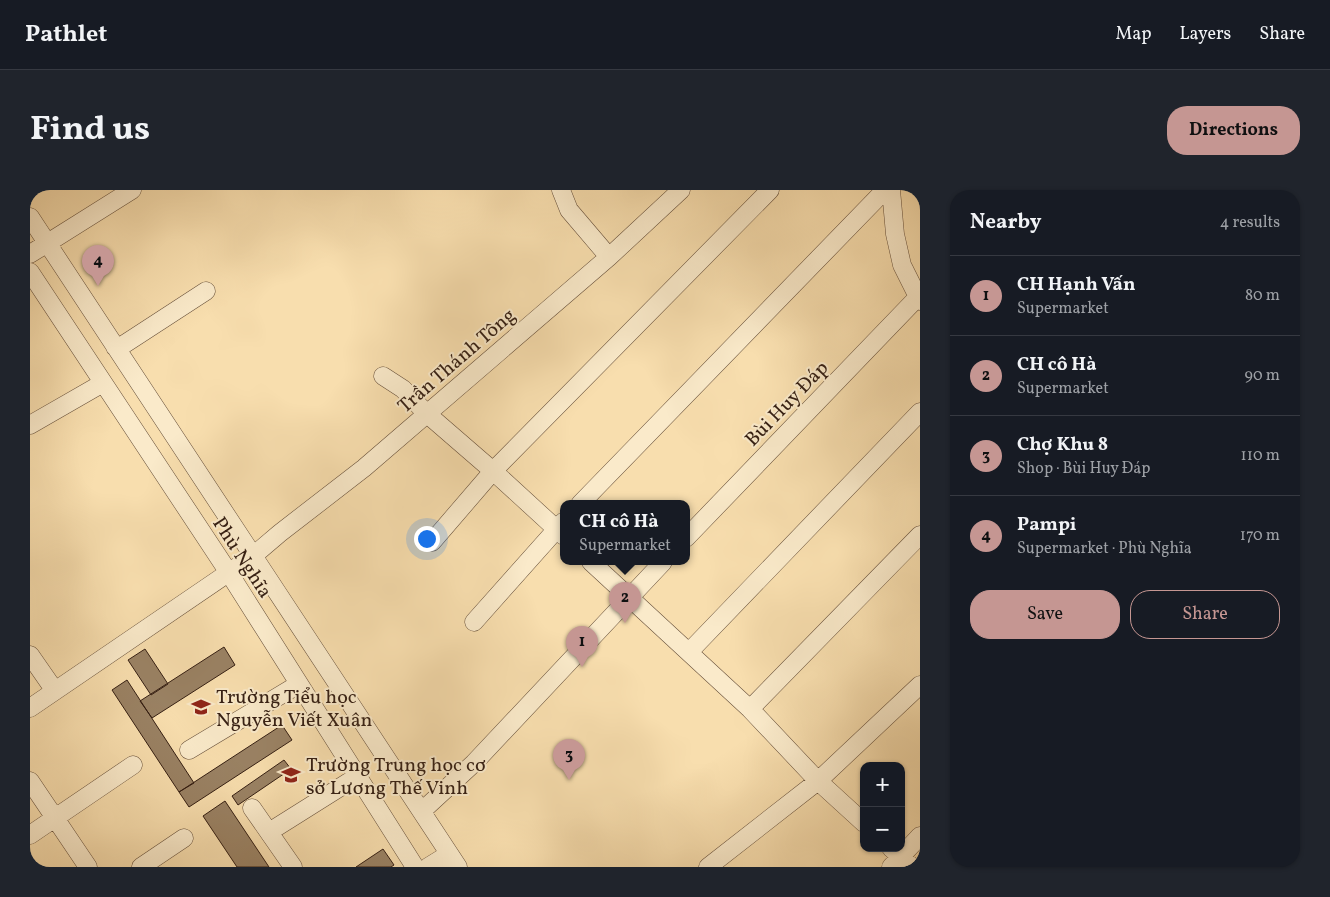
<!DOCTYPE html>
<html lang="en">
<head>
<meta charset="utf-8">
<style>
	:root { --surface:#171b24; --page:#20242c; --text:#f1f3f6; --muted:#9ea1a6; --line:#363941; --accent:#c59692 }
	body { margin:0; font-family:Vollkorn,serif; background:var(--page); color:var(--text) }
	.controls { position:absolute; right:15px; bottom:15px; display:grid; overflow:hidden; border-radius:10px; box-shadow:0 1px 4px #0004 }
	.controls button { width:45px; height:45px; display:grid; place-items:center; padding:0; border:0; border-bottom:1px solid var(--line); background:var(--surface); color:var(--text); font:25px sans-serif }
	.you { position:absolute; left:396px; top:348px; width:18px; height:18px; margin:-12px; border:4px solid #fff; border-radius:50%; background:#1a73e8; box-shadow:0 0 0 8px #1a73e833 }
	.badge { display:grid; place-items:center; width:32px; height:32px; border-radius:50%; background:var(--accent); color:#111; font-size:16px; font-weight:700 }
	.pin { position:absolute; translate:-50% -41px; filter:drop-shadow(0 1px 2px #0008) }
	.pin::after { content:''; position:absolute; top:26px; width:18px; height:15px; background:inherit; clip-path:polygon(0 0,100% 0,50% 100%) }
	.popup { position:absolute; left:530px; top:310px; width:130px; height:65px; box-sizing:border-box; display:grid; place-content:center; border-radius:10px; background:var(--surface); filter:drop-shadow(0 1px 4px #0005); font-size:16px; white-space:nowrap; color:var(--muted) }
	.popup b { font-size:19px; color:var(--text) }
	.popup::after { content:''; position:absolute; left:50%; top:100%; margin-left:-10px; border:10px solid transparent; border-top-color:var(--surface) }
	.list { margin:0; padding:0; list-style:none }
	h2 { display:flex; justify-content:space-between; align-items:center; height:65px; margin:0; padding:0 20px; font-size:21px }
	h2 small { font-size:16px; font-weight:400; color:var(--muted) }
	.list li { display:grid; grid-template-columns:32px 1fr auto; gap:15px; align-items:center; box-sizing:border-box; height:80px; padding:0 20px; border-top:1px solid var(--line) }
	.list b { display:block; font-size:19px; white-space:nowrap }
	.list p { margin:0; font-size:16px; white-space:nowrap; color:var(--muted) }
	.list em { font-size:16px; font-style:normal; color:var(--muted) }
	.actions { display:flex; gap:10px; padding:15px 20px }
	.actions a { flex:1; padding:11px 0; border:1px solid var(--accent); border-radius:20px; text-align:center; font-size:18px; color:var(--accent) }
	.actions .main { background:var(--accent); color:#111 }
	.map { position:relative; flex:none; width:890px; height:677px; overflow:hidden; border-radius:20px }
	header { display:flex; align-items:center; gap:30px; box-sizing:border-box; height:70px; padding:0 25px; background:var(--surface); border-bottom:1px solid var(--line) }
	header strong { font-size:24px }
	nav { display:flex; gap:28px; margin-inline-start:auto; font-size:18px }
	.intro { display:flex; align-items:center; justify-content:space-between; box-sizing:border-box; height:120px; padding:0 30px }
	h1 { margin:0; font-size:35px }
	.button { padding:12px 22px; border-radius:20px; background:var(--accent); color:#111; font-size:18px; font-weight:700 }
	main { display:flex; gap:30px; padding:0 30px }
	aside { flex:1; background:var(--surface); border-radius:20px; box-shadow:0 1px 4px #0004 }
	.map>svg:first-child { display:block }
	.building { fill:#9a8264; stroke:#351f13 }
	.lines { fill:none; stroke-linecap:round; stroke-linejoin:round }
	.minor-casing { stroke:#664f3a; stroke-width:19 }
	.minor { stroke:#faeaca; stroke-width:18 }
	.labels { text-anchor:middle; stroke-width:4; stroke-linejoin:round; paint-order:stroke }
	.street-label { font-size:20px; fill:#351f13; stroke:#faeaca }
	.poi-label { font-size:20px; fill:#351f13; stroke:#faeaca; text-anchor:start }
</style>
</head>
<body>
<header>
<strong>Pathlet</strong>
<nav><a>Map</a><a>Layers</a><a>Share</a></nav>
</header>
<div class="intro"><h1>Find us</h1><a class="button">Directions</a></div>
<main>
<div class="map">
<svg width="890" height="677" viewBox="0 0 890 677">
	<rect width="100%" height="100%" fill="#f8deae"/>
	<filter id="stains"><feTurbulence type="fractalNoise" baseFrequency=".004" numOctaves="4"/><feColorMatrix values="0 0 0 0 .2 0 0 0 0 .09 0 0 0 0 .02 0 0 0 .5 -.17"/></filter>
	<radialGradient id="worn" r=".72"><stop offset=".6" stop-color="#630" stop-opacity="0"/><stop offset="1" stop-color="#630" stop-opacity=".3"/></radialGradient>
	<path class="building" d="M 194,457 L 205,475 L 122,528 L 110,511 Z
		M 115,459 L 138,494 L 121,505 L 98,470 Z
		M 97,490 L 164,593 L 149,602 L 82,500 Z
		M 252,535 L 262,550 L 159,617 L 149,602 Z
		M 254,570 L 261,579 L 208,615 L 202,606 Z
		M 195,611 L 239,677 L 207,677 L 173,626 Z
		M 353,659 L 364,675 L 361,677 L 326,677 Z"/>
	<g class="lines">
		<g class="minor-casing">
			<path id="minor" d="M 531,0 L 539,20 L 579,67
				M 861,0 L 865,44 L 872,75 L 890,111
				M 0,27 L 428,677
				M 0,64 L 102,0
				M 0,82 L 199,383 L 385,677
				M 85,157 L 93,155 L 176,101
				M 353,186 L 373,199 L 396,223 L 463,281 L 534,346
				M 0,235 L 73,193
				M 550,314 L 855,0
				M 656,348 L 887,108
				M 402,352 L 463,281 L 740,0
				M 561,372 L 720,519 L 788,591 L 834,633
				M 444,432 L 533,332
				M 659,462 L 890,222
				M 0,465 L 25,501
				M 0,518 L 223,366 L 250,343 L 334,278 L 579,67 L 651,0
				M 720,519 L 890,345
				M 159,560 L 269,494
				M 0,591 L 58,677
				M 222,618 L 263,677
				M 392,621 L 444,573 L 633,372
				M 239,642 L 328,586
				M 0,645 L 103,575
				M 861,658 L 882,677
				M 111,677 L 154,648
				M 398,677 L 419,664
				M 678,677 L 788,591 L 890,495
				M 861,677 L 890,646"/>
		</g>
		<use href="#minor" class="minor"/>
	</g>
	<defs>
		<g id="school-bare" transform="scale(1.5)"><path d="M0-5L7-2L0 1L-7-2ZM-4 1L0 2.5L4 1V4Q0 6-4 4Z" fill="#8f2418" stroke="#faeaca" stroke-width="2.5" paint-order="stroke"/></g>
	</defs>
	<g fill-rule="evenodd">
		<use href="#school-bare" x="171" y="517"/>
		<use href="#school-bare" x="261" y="585"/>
	</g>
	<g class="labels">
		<g class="street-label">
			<text transform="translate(426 170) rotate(-41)" y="7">Trần Thánh Tông</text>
			<text transform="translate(756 213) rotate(-46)" y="7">Bùi Huy Đáp</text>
			<text transform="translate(213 367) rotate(57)" y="7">Phù Nghĩa</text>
		</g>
		<g class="poi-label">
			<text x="186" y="513">Trường Tiểu học<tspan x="186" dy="23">Nguyễn Viết Xuân</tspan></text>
			<text x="276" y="581">Trường Trung học cơ<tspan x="276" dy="23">sở Lương Thế Vinh</tspan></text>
		</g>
	</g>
	<rect width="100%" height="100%" filter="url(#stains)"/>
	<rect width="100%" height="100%" fill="url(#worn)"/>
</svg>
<div class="controls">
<button>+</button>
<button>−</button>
</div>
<div class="you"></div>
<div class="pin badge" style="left:552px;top:477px">1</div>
<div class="pin badge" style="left:595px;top:433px">2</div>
<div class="popup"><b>CH cô Hà</b>Supermarket</div>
<div class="pin badge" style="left:539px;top:590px">3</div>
<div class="pin badge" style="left:68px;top:96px">4</div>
</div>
<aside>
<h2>Nearby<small>4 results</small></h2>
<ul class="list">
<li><span class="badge">1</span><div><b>CH Hạnh Vấn</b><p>Supermarket</p></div><em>80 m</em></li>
<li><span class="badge">2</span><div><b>CH cô Hà</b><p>Supermarket</p></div><em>90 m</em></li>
<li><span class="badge">3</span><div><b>Chợ Khu 8</b><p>Shop · Bùi Huy Đáp</p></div><em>110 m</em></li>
<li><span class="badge">4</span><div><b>Pampi</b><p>Supermarket · Phù Nghĩa</p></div><em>170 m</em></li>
</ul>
<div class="actions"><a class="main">Save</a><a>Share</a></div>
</aside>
</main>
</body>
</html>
